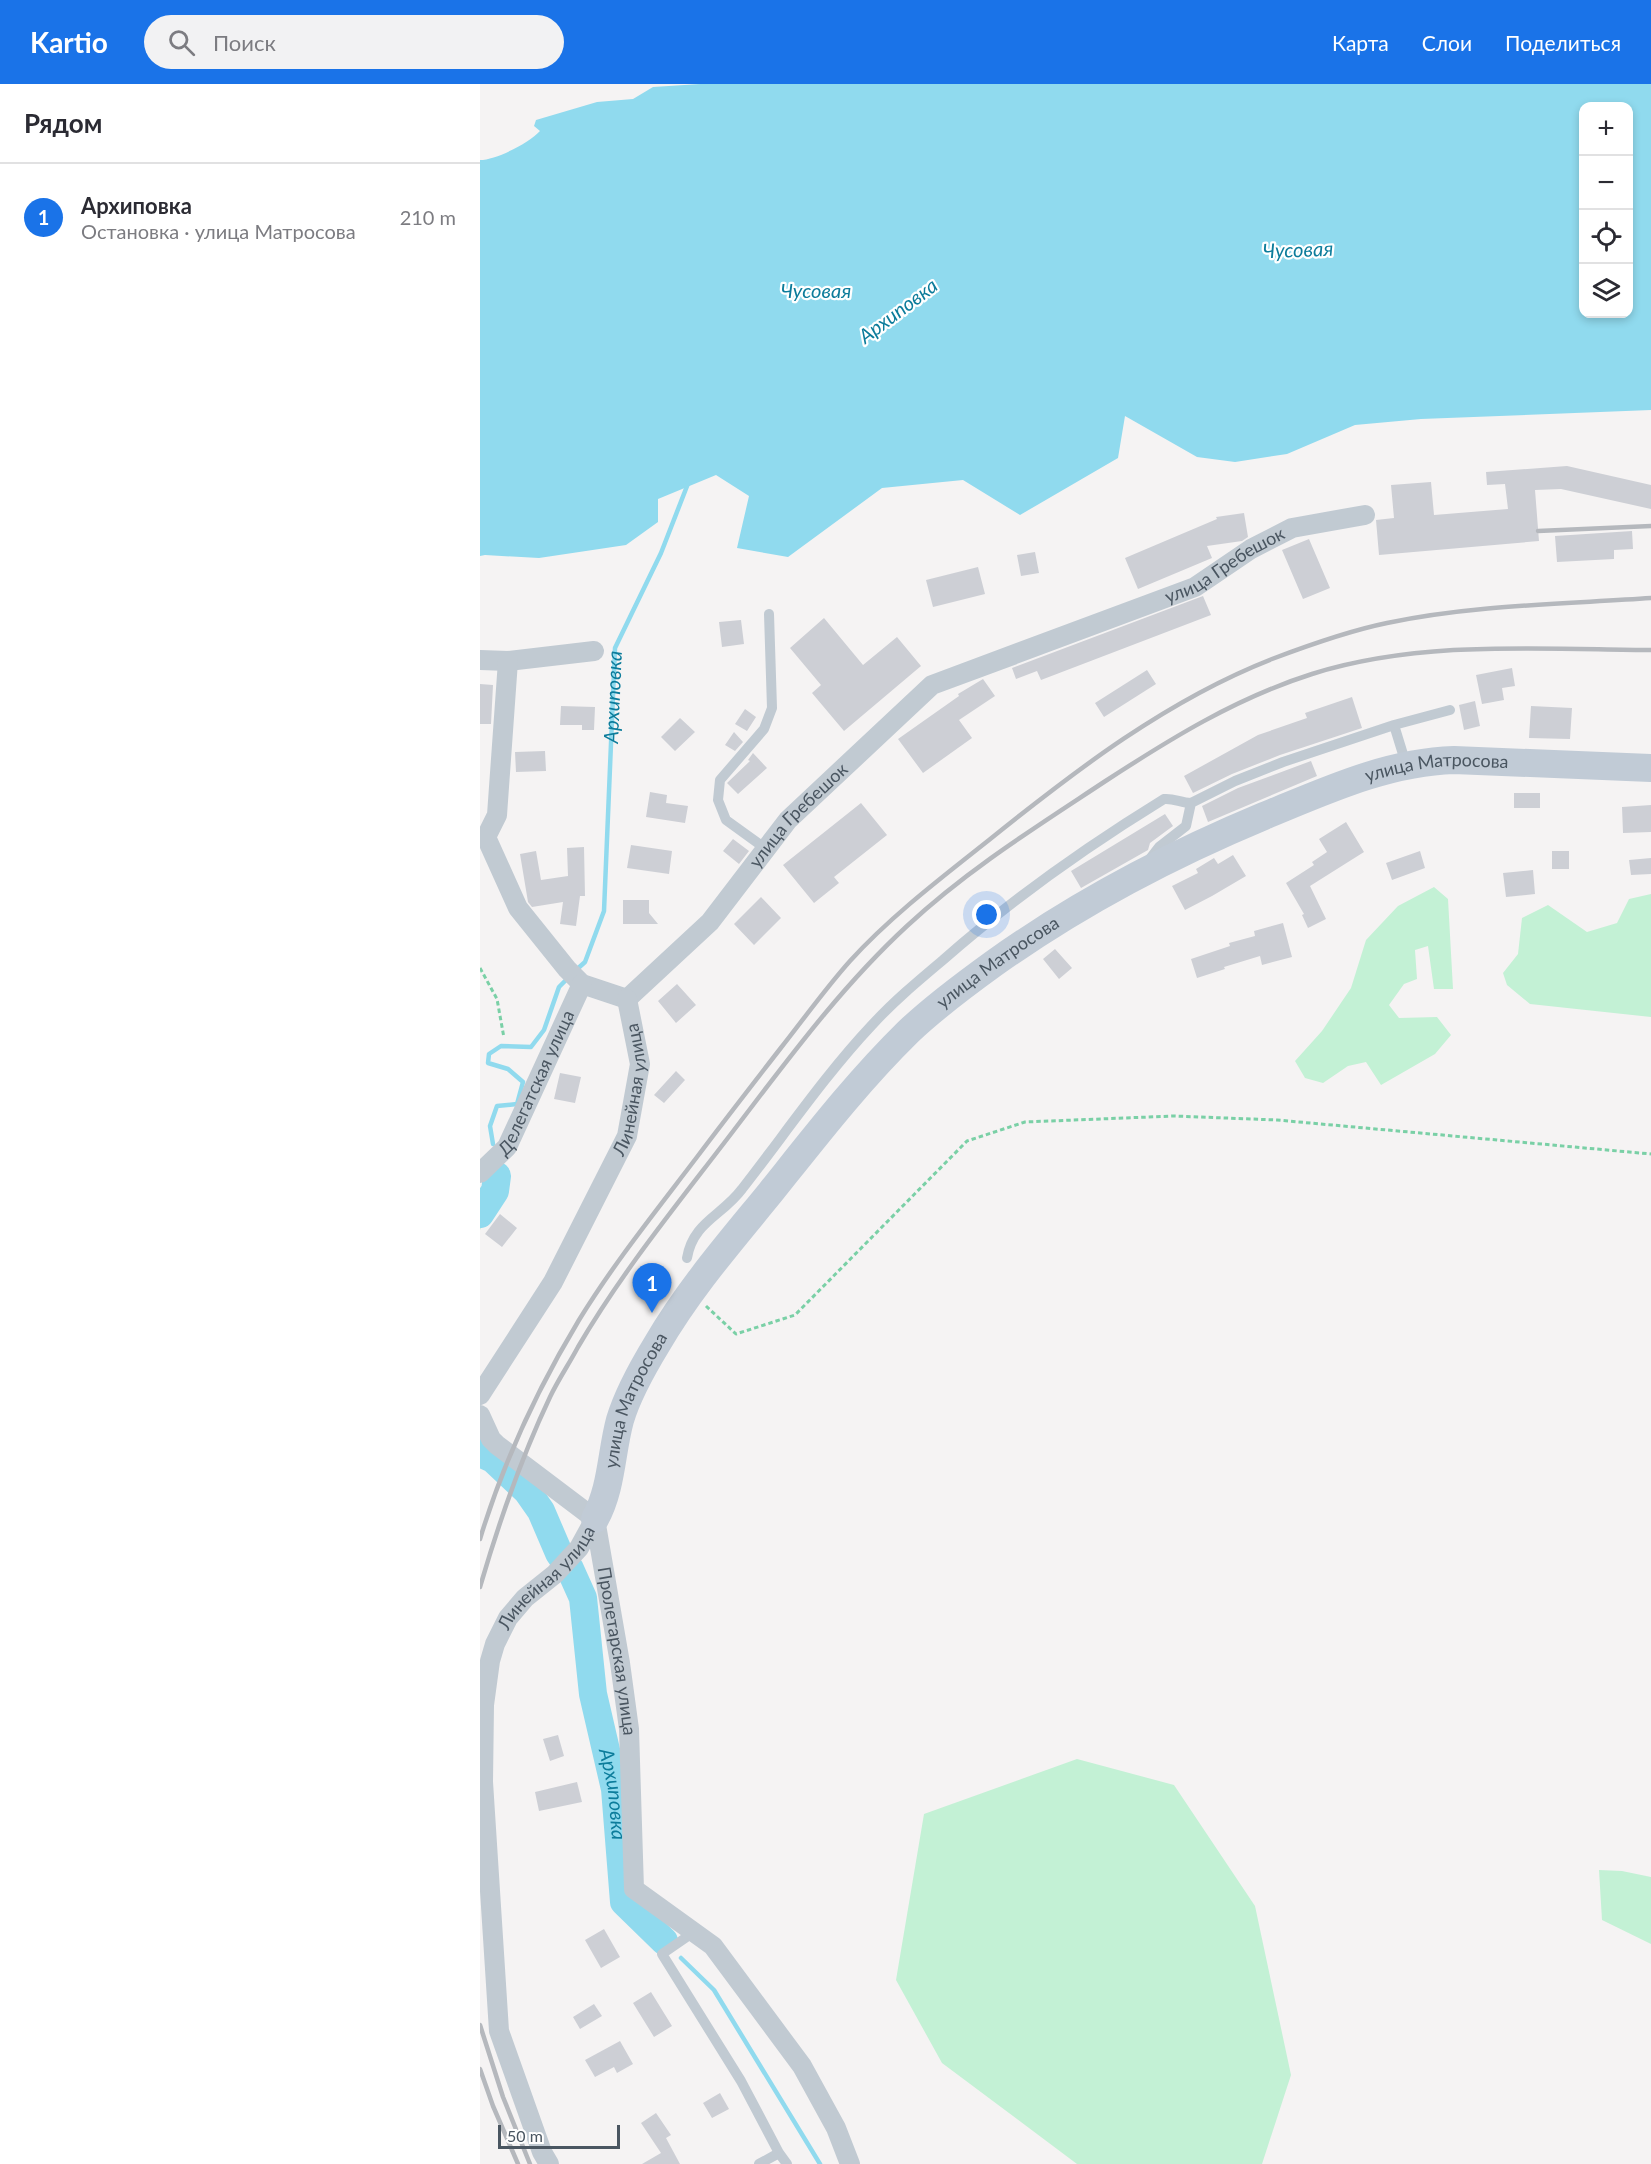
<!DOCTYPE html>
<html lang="ru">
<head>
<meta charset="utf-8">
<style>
	:root { --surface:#fff; --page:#f2f2f3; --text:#2b2b33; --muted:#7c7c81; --line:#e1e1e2; --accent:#1a73e8 }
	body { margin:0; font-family:Lato,sans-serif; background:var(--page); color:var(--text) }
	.controls { position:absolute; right:18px; top:18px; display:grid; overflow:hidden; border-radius:12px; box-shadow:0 3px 9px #0003 }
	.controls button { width:54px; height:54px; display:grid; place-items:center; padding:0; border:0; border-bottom:2px solid var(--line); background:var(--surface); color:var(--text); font:30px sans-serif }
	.scale { position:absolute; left:18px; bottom:15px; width:122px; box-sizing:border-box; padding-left:6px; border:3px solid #4a5661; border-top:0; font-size:16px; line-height:21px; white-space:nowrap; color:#4a5661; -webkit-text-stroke:4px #fff; paint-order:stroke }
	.you { position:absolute; left:507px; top:831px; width:21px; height:21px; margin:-15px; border:4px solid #fff; border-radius:50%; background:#1a73e8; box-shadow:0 0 0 9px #1a73e833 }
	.badge { display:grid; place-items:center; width:39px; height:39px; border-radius:50%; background:var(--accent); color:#fff; font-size:20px; font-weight:700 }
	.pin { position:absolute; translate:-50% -50px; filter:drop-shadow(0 2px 3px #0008) }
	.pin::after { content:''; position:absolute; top:32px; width:21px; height:18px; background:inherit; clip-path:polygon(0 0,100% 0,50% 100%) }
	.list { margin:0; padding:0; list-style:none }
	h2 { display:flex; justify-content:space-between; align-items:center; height:78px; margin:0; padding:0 24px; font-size:26px }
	h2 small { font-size:20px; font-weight:400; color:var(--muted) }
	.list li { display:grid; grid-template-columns:39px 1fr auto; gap:18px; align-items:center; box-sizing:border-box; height:108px; padding:0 24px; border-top:2px solid var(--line) }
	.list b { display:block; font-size:22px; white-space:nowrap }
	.list p { margin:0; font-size:20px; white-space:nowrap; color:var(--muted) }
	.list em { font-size:20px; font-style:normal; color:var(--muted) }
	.icon { flex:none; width:33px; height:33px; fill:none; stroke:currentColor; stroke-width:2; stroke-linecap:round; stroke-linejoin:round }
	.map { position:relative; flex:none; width:1171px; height:2080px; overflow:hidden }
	header { display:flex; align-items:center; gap:36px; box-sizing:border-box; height:84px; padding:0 30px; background:var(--accent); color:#fff }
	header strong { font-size:28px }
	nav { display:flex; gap:33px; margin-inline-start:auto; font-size:21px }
	.search { width:420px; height:54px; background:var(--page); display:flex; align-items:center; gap:15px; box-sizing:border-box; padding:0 21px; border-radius:33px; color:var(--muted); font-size:22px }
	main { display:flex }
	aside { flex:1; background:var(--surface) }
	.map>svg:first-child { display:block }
	.green { fill:#c3f1d5 }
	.water { fill:#90daee; fill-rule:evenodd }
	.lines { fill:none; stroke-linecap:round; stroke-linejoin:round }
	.stream { stroke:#90daee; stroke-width:4.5 }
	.river { stroke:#90daee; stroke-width:28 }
	.building { fill:#cdcfd5 }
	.path { stroke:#7ad0a6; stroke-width:3; stroke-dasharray:4.5 3; stroke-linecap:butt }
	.lane { stroke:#c1cad2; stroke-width:10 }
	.street { stroke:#c1cad2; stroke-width:20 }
	.secondary { stroke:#c1cbd6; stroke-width:28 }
	.rail { stroke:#b5b8bd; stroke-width:4.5 }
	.labels { text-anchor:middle; stroke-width:4.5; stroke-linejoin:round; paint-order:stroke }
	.street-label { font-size:18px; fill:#4a5661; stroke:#fff }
	.water-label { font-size:20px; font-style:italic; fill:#0c7c9b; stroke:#fff }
</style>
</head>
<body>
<header>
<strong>Kartio</strong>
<div class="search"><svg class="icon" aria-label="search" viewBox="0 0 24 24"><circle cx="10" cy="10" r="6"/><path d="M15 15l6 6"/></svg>Поиск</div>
<nav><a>Карта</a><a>Слои</a><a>Поделиться</a></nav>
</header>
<main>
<aside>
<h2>Рядом<small></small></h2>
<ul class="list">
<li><span class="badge">1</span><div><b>Архиповка</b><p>Остановка · улица Матросова</p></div><em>210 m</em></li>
</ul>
</aside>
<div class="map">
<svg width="1171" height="2080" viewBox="0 0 1171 2080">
	<rect width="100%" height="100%" fill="#f5f3f3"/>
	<path class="green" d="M 954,803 L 968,815 L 973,905 L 954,905 L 948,862 L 935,866 L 937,895 L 924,900 L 909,921 L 919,934 L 957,933 L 971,951 L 955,970 L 901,1001 L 886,978 L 868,982 L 843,999 L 825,994 L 815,977 L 842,947 L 871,904 L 886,856 L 918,822 Z
		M 1171,810 L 1171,933 L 1050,920 L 1027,901 L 1023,889 L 1038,870 L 1042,834 L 1068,821 L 1107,848 L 1137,839 L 1149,815 Z
		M 0,1112 L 12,1122 L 0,1146 Z
		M 597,1675 L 694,1701 L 775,1822 L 811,1991 L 782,2080 L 597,2080 L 462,1979 L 416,1896 L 444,1730 Z
		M 1119,1786 L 1142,1787 L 1171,1793 L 1171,1860 L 1122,1836 Z"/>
	<path class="water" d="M 220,0 L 1171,0 L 1171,326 L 941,335 L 875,341 L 807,370 L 755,378 L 717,373 L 645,332 L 638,374 L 540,431 L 483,396 L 402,404 L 308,473 L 257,464 L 269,412 L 236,391 L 178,415 L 178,438 L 146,461 L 59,474 L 5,471 L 0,472 L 0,76 C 16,76 49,59 60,47 L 54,42 L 56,36 L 117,18 L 153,15 L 173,3 ZM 1104,22 L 1148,22 L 1148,230 L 1104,230 Z"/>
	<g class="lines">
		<g class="stream">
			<path id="s1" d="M 95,887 L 105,878 L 124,827 L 135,564 L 181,469 L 209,397"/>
			<path d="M 13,1060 L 10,1042 L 17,1022 L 37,1020 L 43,998 L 28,985 L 8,979 L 9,970 L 21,962 L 51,963 L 64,946 L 79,903 L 89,893"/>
			<path d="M 201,1874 L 234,1906 L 340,2080"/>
		</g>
		<g class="river">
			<path d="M 0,1130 L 15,1107 L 17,1092"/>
			<path id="s2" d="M 0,1369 L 13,1375 L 47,1407 L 61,1427 L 79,1469 L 90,1485 L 103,1514 L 113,1610 L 135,1705 L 144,1818 L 184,1857"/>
		</g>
	</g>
	<path class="building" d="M 1087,382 L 1171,401 L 1171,425 L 1081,405 L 1055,406 L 1059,457 L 899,471 L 896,436 L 914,434 L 911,401 L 951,398 L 954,431 L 1028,425 L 1025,400 L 1007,401 L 1006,388 Z
		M 764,429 L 768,453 L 762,457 L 727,462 L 732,474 L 658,505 L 645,474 L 737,435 L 736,433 Z
		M 1152,447 L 1153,465 L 1134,466 L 1134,475 L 1077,478 L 1075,452 Z
		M 829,455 L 850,504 L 823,515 L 802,466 Z
		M 555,468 L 559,489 L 541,492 L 537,471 Z
		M 498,483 L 505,510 L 453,523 L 446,496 Z
		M 723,512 L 731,531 L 561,596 L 557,587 L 536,595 L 532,584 Z
		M 344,534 L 383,581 L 417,553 L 441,582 L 364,647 L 332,609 L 341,601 L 310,564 Z
		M 261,536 L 264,560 L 242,563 L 239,538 Z
		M 1032,584 L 1035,602 L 1022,604 L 1024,616 L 1002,620 L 996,591 Z
		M 667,586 L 676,600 L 624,633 L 615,619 Z
		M 503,595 L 515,612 L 479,636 L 492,654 L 443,689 L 418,655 L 479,612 L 478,610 Z
		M 0,600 L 13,601 L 11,640 L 0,640 Z
		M 872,613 L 882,644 L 800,671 L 752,690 L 713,709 L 704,692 L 778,651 L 827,634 L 825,629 Z
		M 995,617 L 1000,642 L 984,646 L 979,621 Z
		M 81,622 L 115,623 L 114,646 L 102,646 L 102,641 L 80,641 Z
		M 1051,622 L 1092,624 L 1090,655 L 1049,654 Z
		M 265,625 L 276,633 L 267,647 L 255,640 Z
		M 200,634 L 215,648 L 195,667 L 181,653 Z
		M 254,648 L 263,658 L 255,667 L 245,661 Z
		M 65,667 L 66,687 L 36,688 L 35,668 Z
		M 273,669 L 287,684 L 258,710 L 247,699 L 270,677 L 268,676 Z
		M 831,677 L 837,692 L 728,738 L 722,722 L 758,704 Z
		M 170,708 L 187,711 L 186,719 L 208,722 L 205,739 L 166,733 Z
		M 1034,709 L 1060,709 L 1060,724 L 1034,724 Z
		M 381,719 L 407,751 L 354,793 L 359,799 L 334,819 L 303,781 Z
		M 1171,721 L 1171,748 L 1143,749 L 1142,723 Z
		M 685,730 L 693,742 L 670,759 L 668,766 L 601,804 L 591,787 Z
		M 866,738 L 884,768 L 830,802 L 846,835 L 828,844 L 822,831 L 824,830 L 806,799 L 834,781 L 832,778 L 847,768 L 839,755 Z
		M 253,755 L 269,767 L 259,780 L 243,767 Z
		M 151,761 L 192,767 L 189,790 L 147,784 Z
		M 104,763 L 105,812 L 100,812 L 96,842 L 80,840 L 83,818 L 52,823 L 48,818 L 40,770 L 56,767 L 61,796 L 88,792 L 87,764 Z
		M 940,767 L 945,784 L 912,796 L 906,779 Z
		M 1072,767 L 1089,767 L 1089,785 L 1072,785 Z
		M 753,771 L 766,792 L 732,812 L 705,826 L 692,802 L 718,789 L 716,785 L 734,774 L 738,780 Z
		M 1171,774 L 1171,790 L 1151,791 L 1149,776 Z
		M 1053,786 L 1055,810 L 1026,813 L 1023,789 Z
		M 281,813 L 301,834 L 274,861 L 254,840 Z
		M 143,816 L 169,816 L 169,829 L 178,840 L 143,840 Z
		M 803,839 L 812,873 L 782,881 L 780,872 L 744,883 L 745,885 L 717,894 L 711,875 L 750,862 L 749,859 L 775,852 L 774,847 Z
		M 575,865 L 592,884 L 579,895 L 563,875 Z
		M 197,900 L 216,921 L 196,939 L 178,917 Z
		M 196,987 L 205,996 L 184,1019 L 174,1011 Z
		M 80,989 L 101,993 L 95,1019 L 74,1015 Z
		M 20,1130 L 37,1144 L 22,1163 L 5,1150 Z
		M 78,1651 L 84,1672 L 70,1677 L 63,1655 Z
		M 97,1698 L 102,1718 L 59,1727 L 55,1708 Z
		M 124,1845 L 140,1873 L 121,1884 L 105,1856 Z
		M 171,1908 L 192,1942 L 174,1953 L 153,1919 Z
		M 114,1920 L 122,1932 L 100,1945 L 93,1933 Z
		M 140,1957 L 153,1980 L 137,1989 L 134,1983 L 115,1993 L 105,1976 Z
		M 240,2009 L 249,2025 L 232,2034 L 223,2019 Z
		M 176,2029 L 191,2051 L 186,2054 L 200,2080 L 162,2080 L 181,2069 L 161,2039 Z"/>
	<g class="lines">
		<path class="path" d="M 0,884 L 17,915 L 24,954
			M 226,1222 L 256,1250 L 315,1231 L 487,1057 L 545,1038 L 694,1032 L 797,1036 L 1171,1070"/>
		<path class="lane" d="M 914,641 L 970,626
			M 286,765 L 246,736 L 238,716 L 240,696 L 284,645 L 292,624 L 289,530
			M 669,776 L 679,763 L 706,742 L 711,719
			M 207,1174 C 213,1138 242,1132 262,1105 C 305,1050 345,991 392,941 C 414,917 438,897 463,876 C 531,816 606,763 684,715 C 694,714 701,719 711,719 L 755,697 L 803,678 L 914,641 L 926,680
			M 214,1848 L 182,1870 L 261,1997 L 299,2069 L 307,2080
			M 279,2080 L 299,2069"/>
		<g class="street">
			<path d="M 0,576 L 28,577 L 114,567"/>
			<path d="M 6,753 L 38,824 L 87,885 L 102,900 L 147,915"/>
			<path d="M 6,753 L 17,731 L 28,577"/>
			<path id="s3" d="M 147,915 L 230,838 L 308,736 L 452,601 L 715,503 L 771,465 L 812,444 L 885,431"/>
			<path id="s4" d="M 0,1089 L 27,1063 L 102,900"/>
			<path id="s5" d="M 0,1311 L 73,1198 L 147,1052 L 160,980 L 147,915"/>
			<path d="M 0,1331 L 11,1355 L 17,1361 L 115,1435"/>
			<path id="s6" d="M 115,1435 L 140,1579 L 149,1645 L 154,1805 L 233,1862 L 322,1982 L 356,2044 L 370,2080"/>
			<path id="s7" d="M 69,2080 L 62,2068 L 19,1947 L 3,1698 L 4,1621 L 10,1577 L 15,1560 L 28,1534 L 45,1514 L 75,1490 L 99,1464 L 115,1435"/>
		</g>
		<path class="secondary" id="s8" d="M 115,1435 C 132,1404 131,1369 140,1336 C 148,1309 163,1283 177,1260 C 209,1205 250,1158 290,1109 C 334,1054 377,998 428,948 C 454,923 484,901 513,880 C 597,820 688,772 784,732 C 845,707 907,678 974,676 L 1171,684"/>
		<path class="rail" d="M 1058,447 L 1171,442
			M 0,1455 C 23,1379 58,1304 99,1236 C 134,1179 176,1127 217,1073 C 244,1037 272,1001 300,965 C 323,936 345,905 370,877 C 411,832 461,794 509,756 C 596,686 687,616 792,575 C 829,561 868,547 907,539 C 993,521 1084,520 1171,514
			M 0,1503 C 19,1438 41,1374 70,1313 C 78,1296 89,1280 98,1263 C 143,1186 200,1117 254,1046 C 309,974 361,903 427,842 C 487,786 556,743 624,698 C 690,655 756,614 832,590 C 940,556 1059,565 1171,566
			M 0,1941 L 23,2013 L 50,2080
			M 0,1985 L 13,2022 L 38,2080"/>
	</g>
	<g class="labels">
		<g class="street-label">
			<text dy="6" stroke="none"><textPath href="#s3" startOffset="756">улица Гребешок</textPath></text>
			<text dy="6" stroke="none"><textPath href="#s8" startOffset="1188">улица Матросова</textPath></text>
			<text dy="6" stroke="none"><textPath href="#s3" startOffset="252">улица Гребешок</textPath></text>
			<text dy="6" stroke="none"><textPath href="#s8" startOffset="702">улица Матросова</textPath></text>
			<text dy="6" stroke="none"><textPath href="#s4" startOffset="108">Делегатская улица</textPath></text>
			<text dy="6" stroke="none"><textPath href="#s5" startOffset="345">Линейная улица</textPath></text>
			<text dy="6" stroke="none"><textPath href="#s8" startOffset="126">улица Матросова</textPath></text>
			<text dy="6" stroke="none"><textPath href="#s7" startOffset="616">Линейная улица</textPath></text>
			<text dy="6" stroke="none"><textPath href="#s6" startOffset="134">Пролетарская улица</textPath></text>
		</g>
		<g class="water-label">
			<text transform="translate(818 166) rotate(-2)" y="7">Чусовая</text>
			<text x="336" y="214">Чусовая</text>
			<text transform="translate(418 227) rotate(-37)" y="7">Архиповка</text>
			<text dy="7" stroke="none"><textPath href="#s1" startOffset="282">Архиповка</textPath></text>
			<text dy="7" stroke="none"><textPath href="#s2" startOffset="381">Архиповка</textPath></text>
		</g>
	</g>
</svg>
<div class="controls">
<button>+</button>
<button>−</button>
<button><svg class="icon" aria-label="locate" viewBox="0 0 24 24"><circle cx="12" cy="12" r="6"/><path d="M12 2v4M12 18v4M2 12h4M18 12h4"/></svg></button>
<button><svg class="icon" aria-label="layers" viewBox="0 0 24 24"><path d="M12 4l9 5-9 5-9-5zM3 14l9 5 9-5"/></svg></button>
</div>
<div class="scale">50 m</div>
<div class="you"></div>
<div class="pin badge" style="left:172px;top:1229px">1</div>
</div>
</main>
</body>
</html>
